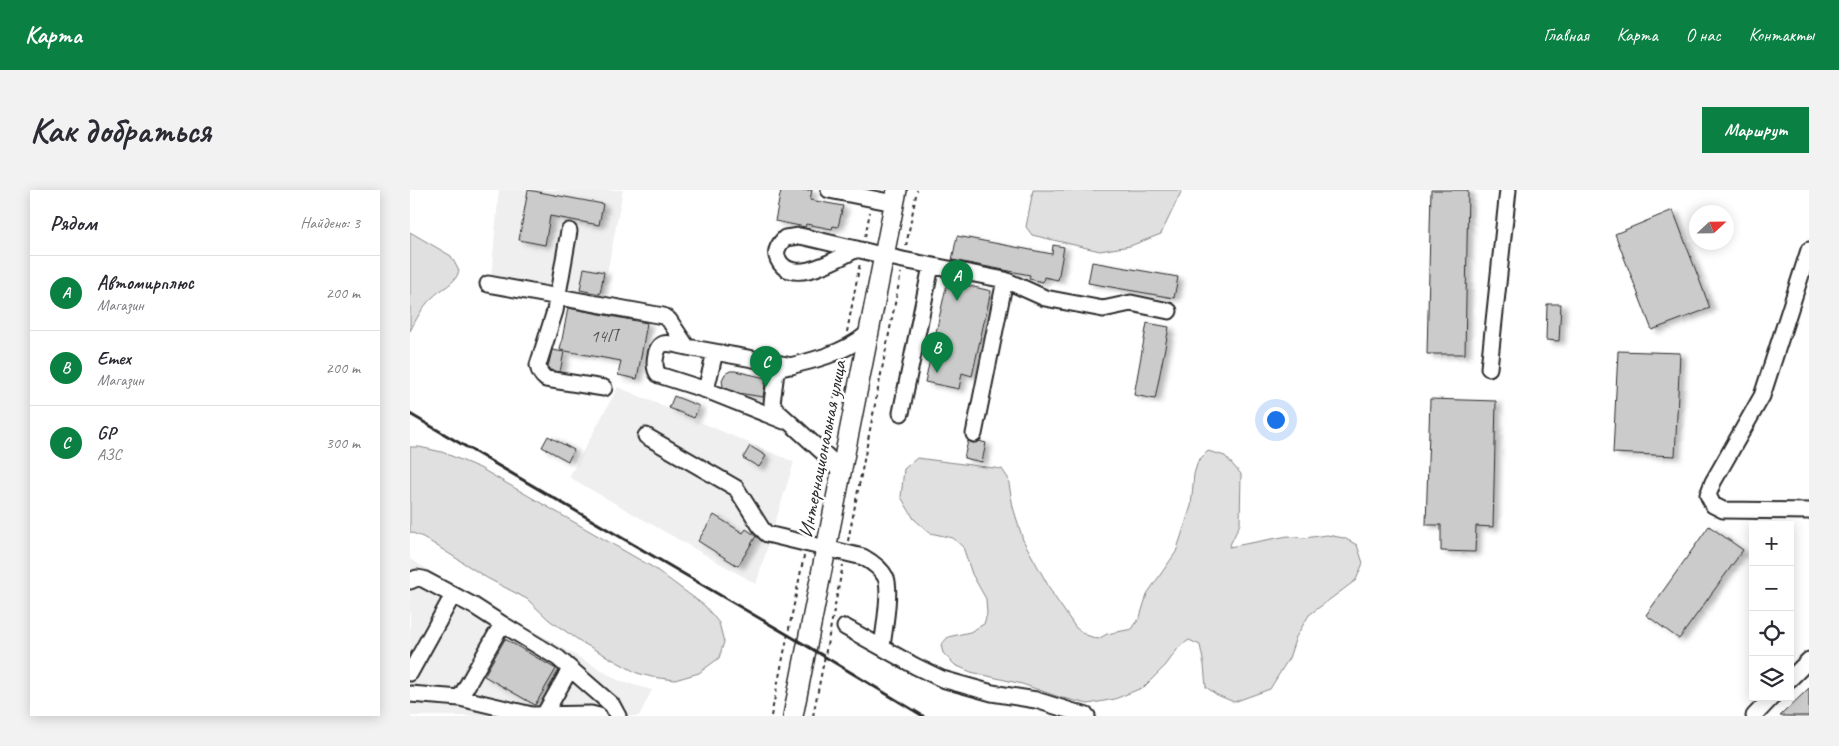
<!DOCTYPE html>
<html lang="ru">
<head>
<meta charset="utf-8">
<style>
	:root { --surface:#fff; --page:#f2f2f3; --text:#2b2b33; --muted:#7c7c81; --line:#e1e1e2; --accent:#0b8043 }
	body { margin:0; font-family:Caveat,sans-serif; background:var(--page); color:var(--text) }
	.controls { position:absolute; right:15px; bottom:15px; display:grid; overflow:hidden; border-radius:0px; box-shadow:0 2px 12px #0003 }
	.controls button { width:45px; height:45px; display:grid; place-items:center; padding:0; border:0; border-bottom:1px solid var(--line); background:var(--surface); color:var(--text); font:25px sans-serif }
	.compass { position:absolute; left:1279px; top:15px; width:45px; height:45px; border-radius:50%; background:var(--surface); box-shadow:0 2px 12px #0003; rotate:68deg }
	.you { position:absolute; left:865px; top:229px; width:18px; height:18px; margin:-12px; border:4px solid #fff; border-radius:50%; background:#1a73e8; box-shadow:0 0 0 8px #1a73e833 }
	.badge { display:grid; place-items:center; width:32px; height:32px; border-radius:50%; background:var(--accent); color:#fff; font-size:16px; font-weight:700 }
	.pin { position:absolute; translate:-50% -41px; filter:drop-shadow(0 1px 2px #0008) }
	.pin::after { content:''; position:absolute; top:26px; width:18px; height:15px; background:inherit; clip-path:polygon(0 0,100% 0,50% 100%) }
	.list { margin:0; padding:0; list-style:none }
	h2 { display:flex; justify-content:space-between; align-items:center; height:65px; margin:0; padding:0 20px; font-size:21px }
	h2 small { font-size:16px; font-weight:400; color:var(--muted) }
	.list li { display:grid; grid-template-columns:32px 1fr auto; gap:15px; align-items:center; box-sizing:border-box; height:75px; padding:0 20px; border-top:1px solid var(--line) }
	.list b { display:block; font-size:19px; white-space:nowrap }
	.list p { margin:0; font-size:16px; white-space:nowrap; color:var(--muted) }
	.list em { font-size:16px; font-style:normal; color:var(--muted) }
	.icon { flex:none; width:28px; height:28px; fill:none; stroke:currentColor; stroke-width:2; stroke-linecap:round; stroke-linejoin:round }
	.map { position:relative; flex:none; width:1399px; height:526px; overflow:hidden; border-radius:0px }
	header { display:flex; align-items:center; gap:30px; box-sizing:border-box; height:70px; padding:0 25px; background:var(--accent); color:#fff }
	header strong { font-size:24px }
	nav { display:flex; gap:28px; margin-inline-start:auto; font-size:18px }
	.intro { display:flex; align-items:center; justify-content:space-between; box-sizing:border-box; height:120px; padding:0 30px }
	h1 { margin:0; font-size:35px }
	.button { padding:12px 22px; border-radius:0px; background:var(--accent); color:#fff; font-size:18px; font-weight:700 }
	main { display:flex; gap:30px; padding:0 30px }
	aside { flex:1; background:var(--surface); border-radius:0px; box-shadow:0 2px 12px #0003 }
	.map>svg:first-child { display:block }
	.built { fill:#efefef }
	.green { fill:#e0e0e0; stroke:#868686 }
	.building { fill:#cbcbcb; stroke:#2b2b2b; filter:url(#shadow) }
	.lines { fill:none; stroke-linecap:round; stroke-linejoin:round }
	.minor-casing { stroke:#2b2b2b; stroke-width:19 }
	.major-casing { stroke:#2b2b2b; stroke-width:22 }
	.path { stroke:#2b2b2b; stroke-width:2; stroke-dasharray:4 4; stroke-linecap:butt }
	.minor { stroke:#fff; stroke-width:15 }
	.major { stroke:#fff; stroke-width:19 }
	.rail { stroke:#2b2b2b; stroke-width:3 }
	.labels { text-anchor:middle; stroke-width:5; stroke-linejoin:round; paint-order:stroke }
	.number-label { font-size:18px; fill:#535353 }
	.street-label { font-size:20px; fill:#2b2b2b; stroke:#fff }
</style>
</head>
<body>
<header>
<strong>Карта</strong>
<nav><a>Главная</a><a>Карта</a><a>О нас</a><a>Контакты</a></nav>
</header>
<div class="intro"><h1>Как добраться</h1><a class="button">Маршрут</a></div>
<main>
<aside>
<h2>Рядом<small>Найдено: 3</small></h2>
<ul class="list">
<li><span class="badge">A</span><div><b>Автомирплюс</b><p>Магазин</p></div><em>200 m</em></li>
<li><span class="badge">B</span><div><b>Emex</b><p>Магазин</p></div><em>200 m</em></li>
<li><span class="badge">C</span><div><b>GP</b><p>АЗС</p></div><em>300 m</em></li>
</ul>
</aside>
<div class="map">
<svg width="1399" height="526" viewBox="0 0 1399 526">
	<defs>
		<filter id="shadow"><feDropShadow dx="5.5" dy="3" stdDeviation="2.5" flood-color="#0004"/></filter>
	</defs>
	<rect width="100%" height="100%" fill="#fff"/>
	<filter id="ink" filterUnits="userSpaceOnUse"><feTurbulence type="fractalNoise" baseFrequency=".02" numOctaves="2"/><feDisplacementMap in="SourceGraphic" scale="10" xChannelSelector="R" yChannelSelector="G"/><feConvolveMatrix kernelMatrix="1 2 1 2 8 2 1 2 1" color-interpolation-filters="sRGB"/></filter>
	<g filter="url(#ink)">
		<path class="built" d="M 89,0 L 213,0 L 193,104 L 81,87 Z
			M 208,197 L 384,272 L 346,394 L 159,287 Z
			M 0,369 L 208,490 L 242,500 L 229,526 L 0,526 Z"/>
		<path class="green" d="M 623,0 L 772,0 L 751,44 L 720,56 L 690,61 L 622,45 L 616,37 Z
			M 0,42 L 41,66 L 49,81 C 45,95 31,98 22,108 C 12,117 6,130 0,141 Z
			M 0,257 L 9,257 L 32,262 L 70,278 L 244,378 L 295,416 L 309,433 L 314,452 L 309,468 L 289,483 L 265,490 L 242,487 L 227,483 L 173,453 L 139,430 L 117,409 L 77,388 L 13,347 L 0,342 Z
			M 798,261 L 815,266 L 831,284 L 830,334 L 819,357 L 878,346 L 894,348 L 917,345 L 934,348 L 947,355 L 953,373 L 946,390 L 899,425 L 886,447 L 879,468 L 860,499 L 824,512 L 807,505 L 796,497 L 794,475 L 790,455 L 779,450 L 769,457 L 756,475 L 734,497 L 705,509 L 678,514 L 649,507 L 612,494 L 561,482 L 545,475 L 533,463 L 531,455 L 538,447 L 560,442 L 574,434 L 577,424 L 576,409 L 562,384 L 553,357 L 543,348 L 520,343 L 504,329 L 491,307 L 494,279 L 507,268 L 592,279 L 598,288 L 603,317 L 613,350 L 644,406 L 666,438 L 676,445 L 688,449 L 697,444 L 722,439 L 730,427 L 737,404 L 766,362 L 781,316 L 784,284 L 788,271 Z"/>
		<path class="building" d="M 118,0 L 193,14 L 189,35 L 140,26 L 135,55 L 109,50 Z
			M 371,0 L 402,0 L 400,10 L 433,16 L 428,37 L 423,36 L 422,39 L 396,34 L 395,37 L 365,31 Z
			M 1021,0 L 1058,0 L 1055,164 L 1017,164 Z
			M 1263,20 L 1300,118 L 1242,140 L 1205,44 Z
			M 547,46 L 642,64 L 643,55 L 654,57 L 648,90 L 634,87 L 633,92 L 619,89 L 620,85 L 542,70 Z
			M 682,72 L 768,87 L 764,108 L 678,93 Z
			M 174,78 L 194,82 L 190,104 L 170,100 Z
			M 538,88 L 547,90 L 547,93 L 581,101 L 562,186 L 552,183 L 549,199 L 515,192 Z
			M 1137,114 L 1151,114 L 1149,151 L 1136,150 Z
			M 158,118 L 237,133 L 227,189 L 208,185 L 211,171 L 150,160 Z
			M 737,133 L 759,137 L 745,209 L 724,205 Z
			M 142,160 L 154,162 L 150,182 L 140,180 L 138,177 Z
			M 1208,161 L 1270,163 L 1265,266 L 1203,263 Z
			M 320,181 L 325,181 L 356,188 L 353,207 L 328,203 L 313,197 L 312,190 L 315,184 Z
			M 264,206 L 289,216 L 284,228 L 259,218 Z
			M 1020,209 L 1086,211 L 1083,337 L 1066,336 L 1065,362 L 1031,361 L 1031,335 L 1016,335 Z
			M 138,246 L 164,260 L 158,271 L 132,257 Z
			M 558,251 L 563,253 L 569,251 L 576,253 L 572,272 L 554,268 Z
			M 340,256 L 356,266 L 349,277 L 333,268 Z
			M 304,325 L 333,343 L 336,339 L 346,346 L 328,376 L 288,351 Z
			M 1299,336 L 1333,360 L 1269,449 L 1236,425 Z
			M 95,449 L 146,479 L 125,515 L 74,486 Z
			M 1399,498 L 1399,526 L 1370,526 Z"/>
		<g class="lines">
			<g class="minor-casing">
				<path id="minor" d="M 419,0 L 484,13
					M 159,41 L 145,121 L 128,175 C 129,182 131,185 136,189 L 194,198
					M 447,59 C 428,68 381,98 368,69 C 364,61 369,54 375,48 L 390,46 L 399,48 L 493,70 L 595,90 L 635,108 L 693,119 L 721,113 L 759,121
					M 1399,60 L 1352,206 L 1303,292 L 1298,305 L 1303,315 L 1313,320 L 1399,321
					M 78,94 L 253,126 L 259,130 L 277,157 L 382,176
					M 277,157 C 270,156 260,152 253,154 C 245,157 242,178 249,185 L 296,200 L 374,231
					M 1079,178 L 1098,0
					M 296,200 L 305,162
					M 491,223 L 521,76
					M 564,244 L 595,90
					M 236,246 L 326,298 L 352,339 L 357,344 L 453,367 C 462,372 471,378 476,388 C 481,400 474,442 472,456
					M 431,283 L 419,268 L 366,220 L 362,213 L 366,182 L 371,178 C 402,171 433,164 457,144
					M 0,391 L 7,388 L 13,389 L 64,416 L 92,434
					M 435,437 L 505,476 L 532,489 L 582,503 L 626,510 L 677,526
					M 0,483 L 43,405
					M 1380,489 L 1399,470
					M 0,504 L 50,508 L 122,525 L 181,524 L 189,526
					M 50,508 L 92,434 L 148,468 L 202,515 L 208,526
					M 134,525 L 160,479
					M 1344,526 L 1362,507"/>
			</g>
			<g class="major-casing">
				<path id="major" d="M 383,526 L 487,0"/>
			</g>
			<path class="path" d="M 455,47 L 460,22
				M 496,56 L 507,0
				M 437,142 L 450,73
				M 416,248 L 431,174
				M 398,341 L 410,280
				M 438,351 L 491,83
				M 361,526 L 394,366
				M 403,526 L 433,375"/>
			<use href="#minor" class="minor"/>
			<use href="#major" class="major"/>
			<path class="rail" d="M 0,224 L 397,456 L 513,526"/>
		</g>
	</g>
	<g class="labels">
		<g class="number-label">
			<text x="194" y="152">14П</text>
		</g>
		<g class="street-label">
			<text transform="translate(412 259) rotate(-79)" y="7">Интернациональная улица</text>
		</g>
	</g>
</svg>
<div class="controls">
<button>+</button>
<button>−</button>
<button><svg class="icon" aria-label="locate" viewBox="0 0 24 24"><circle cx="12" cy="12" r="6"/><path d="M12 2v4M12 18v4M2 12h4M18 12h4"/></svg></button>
<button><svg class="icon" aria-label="layers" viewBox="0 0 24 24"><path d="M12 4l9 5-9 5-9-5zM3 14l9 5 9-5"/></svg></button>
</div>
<svg class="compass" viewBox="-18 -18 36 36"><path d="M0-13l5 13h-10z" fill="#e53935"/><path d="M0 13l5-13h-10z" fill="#7c7c81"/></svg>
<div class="you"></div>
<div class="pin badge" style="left:547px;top:111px">A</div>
<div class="pin badge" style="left:527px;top:183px">B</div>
<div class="pin badge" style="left:356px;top:197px">C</div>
</div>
</main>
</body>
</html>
